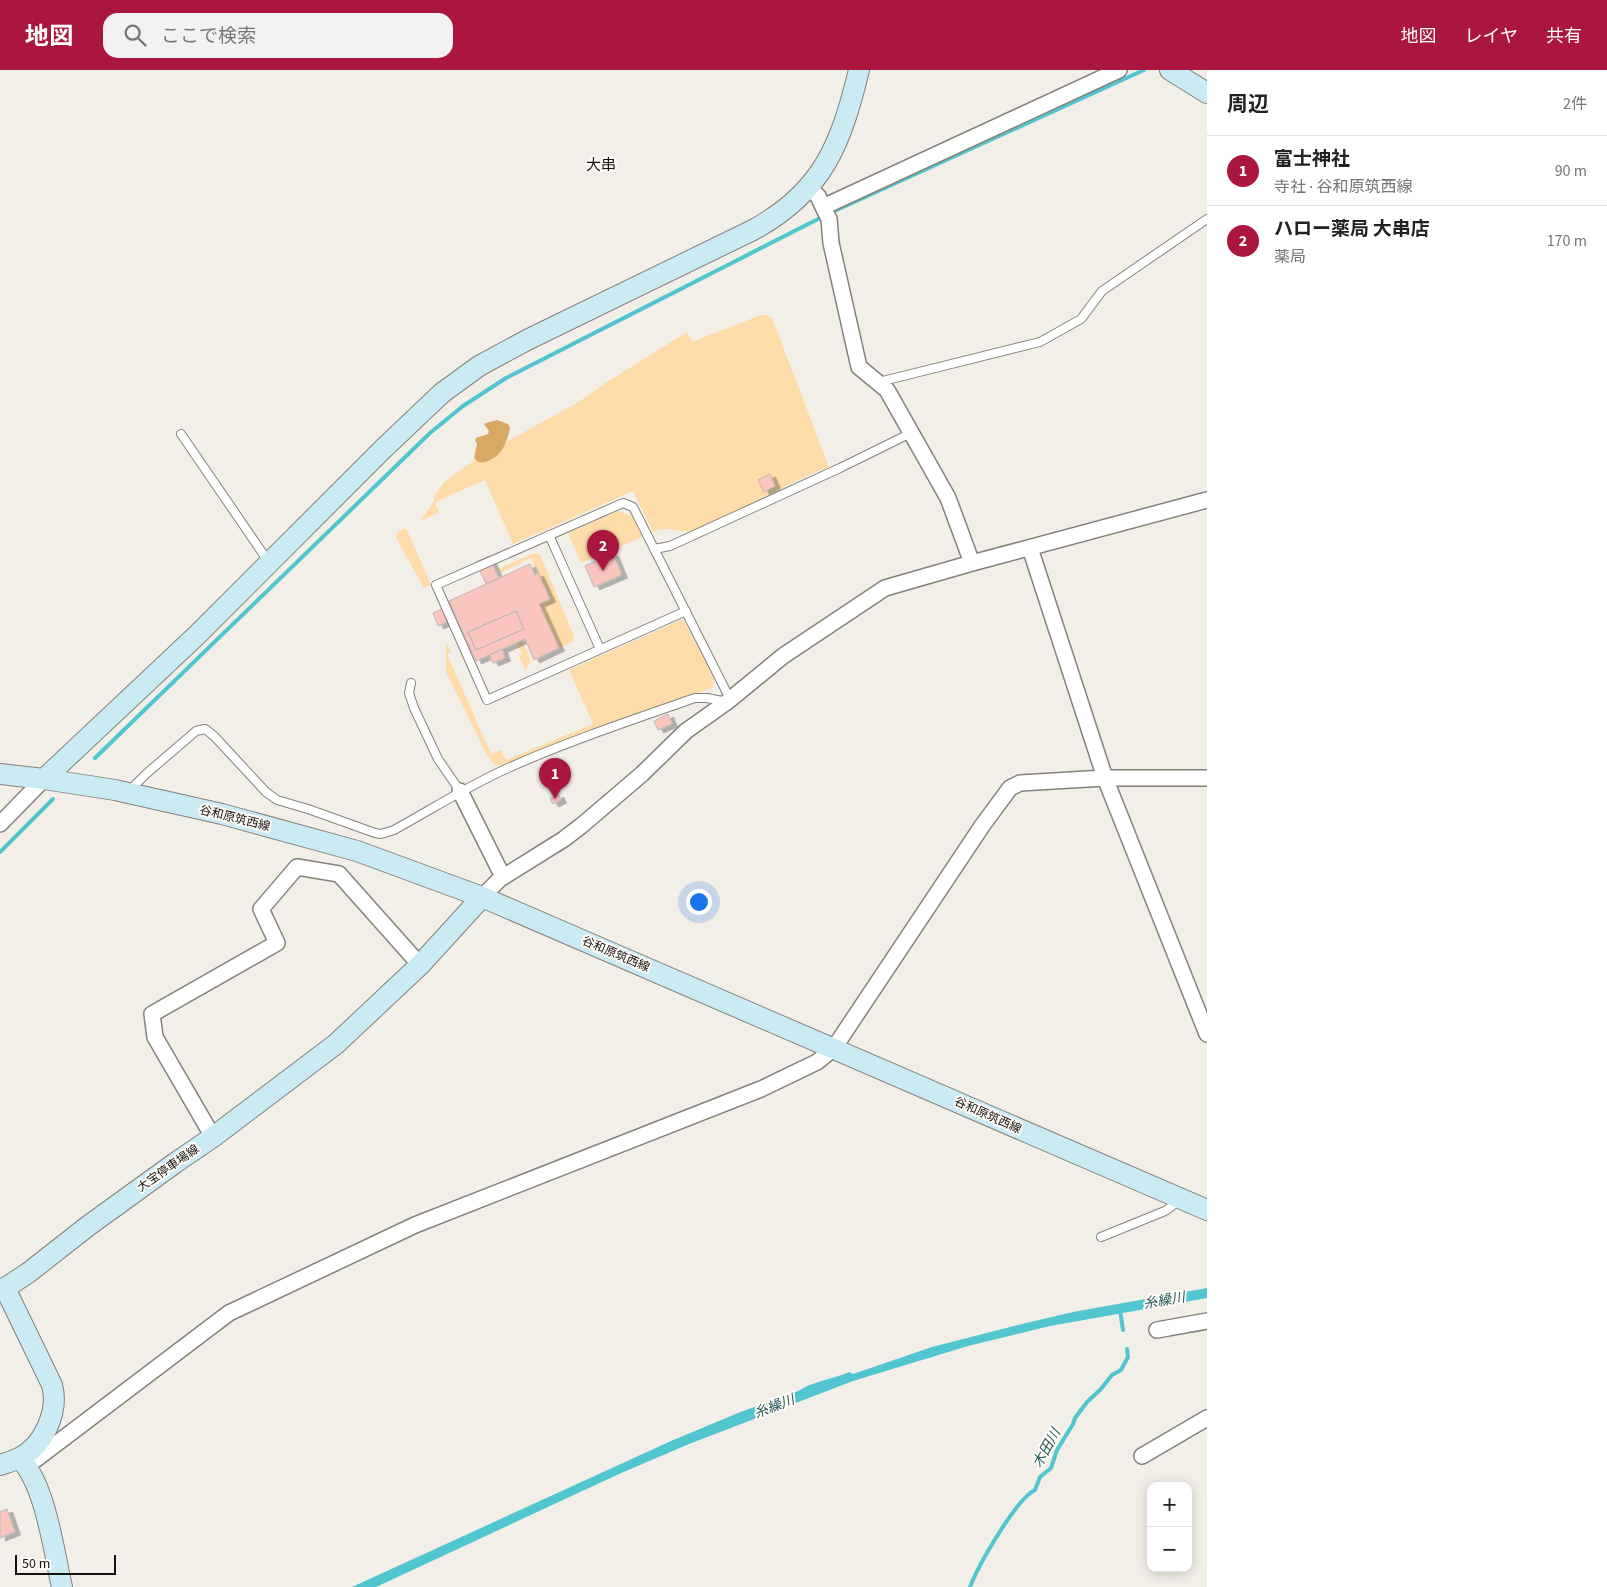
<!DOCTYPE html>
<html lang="ja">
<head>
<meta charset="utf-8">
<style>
	:root { --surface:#fff; --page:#f2f2f2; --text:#222; --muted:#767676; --line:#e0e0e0; --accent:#ab163f }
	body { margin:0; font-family:"Source Sans 3","Noto Sans JP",sans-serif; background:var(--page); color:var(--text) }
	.controls { position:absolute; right:15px; bottom:15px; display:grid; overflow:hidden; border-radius:10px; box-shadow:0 2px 12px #0003 }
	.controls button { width:45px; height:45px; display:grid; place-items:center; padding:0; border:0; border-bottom:1px solid var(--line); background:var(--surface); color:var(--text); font:25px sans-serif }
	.scale { position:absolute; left:15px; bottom:12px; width:101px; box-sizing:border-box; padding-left:5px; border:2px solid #131210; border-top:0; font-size:14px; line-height:18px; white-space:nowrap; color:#131210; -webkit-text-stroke:4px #fffcf7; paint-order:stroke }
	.you { position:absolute; left:698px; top:831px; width:18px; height:18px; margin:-12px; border:4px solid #fff; border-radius:50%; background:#1a73e8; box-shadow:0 0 0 8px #1a73e833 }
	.badge { display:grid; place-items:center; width:32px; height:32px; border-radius:50%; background:var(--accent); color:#fff; font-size:16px; font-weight:700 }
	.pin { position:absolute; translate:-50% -41px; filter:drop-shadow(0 1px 2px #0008) }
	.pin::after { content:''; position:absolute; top:26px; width:18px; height:15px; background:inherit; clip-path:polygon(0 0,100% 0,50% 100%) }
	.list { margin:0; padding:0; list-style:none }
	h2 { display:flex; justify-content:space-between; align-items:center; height:65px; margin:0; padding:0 20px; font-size:21px }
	h2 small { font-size:16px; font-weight:400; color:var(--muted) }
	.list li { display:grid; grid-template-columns:32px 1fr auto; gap:15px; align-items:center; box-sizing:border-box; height:70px; padding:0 20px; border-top:1px solid var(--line) }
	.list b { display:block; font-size:19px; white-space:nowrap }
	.list p { margin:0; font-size:16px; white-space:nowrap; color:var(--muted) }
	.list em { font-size:16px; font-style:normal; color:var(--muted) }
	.icon { flex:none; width:28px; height:28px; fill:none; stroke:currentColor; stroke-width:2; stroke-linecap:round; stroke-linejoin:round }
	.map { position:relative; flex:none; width:1207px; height:1517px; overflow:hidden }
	header { display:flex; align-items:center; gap:30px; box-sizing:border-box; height:70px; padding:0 25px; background:var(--accent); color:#fff }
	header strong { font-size:24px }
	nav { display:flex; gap:28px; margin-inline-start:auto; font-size:18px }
	.search { width:350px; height:45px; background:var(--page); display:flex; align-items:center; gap:12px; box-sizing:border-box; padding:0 18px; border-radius:15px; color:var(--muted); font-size:19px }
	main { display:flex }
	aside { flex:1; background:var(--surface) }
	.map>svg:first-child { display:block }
	.green { fill:#fedca9 }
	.forest { fill:#d7a962 }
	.water { fill:#51c5d0 }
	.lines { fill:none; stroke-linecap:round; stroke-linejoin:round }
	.stream { stroke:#51c5d0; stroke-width:4 }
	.building { fill:#fbc5bf; stroke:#bfb7b6; fill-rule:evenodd; filter:url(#shadow) }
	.lane-casing { stroke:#85827c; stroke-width:10 }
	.street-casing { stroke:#85827c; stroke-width:18 }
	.secondary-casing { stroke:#85827c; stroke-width:22 }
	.lane { stroke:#fff; stroke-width:8 }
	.street { stroke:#fff; stroke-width:15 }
	.secondary { stroke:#caeaf4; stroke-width:20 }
	.labels { text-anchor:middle; stroke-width:4; stroke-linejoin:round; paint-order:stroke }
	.street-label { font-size:12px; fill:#131210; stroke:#fffcf7 }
	.water-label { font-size:14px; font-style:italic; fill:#28595e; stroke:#fffcf7 }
	.quarter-label { font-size:15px; fill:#131210; stroke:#fffcf7 }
</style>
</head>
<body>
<header>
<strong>地図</strong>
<div class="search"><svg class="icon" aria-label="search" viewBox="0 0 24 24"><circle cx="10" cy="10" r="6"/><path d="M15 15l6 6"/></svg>ここで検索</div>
<nav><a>地図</a><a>レイヤ</a><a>共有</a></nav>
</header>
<main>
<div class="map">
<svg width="1207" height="1517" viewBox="0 0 1207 1517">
	<defs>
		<filter id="shadow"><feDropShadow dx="5.5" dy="3" stdDeviation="0" flood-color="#0004"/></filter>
	</defs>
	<rect width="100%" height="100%" fill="#f2eee8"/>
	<path class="green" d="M 761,245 L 766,245 L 772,248 L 829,397 L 806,406 L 694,461 C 678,463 669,455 653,462 L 633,421 L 513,474 L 485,410 L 435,432 L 439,443 L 420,451 L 434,431 L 435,425 L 444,412 L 479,387 L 577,333 L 607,312 L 687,262 L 692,272 Z
		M 618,441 L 632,446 L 642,467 L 581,493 L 568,463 Z
		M 406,458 L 431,515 L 424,518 L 396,468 L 398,461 Z
		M 534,483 L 540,485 L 574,566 L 572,572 L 559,578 L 539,534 L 550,529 L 531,488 L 500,503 L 498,499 Z
		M 683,549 L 713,605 L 714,611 L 712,618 L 636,644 L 502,695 C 493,697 491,690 486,683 L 446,602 L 446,573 L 451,582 L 447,584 L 491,684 L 501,680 L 506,690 L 593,654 L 569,600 Z
		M 522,570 L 531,591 L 525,601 L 519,586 L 522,584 L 517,573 Z"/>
	<path class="forest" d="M 497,350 L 508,354 L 510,358 C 509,364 505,377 501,381 C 495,389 481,398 474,388 L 477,374 L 475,370 L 476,368 L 488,364 L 489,361 L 484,354 L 486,353 Z"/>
	<path class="water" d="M 1207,1218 L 1207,1228 L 1050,1256 L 968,1276 L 853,1311 L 689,1374 L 619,1404 L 376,1517 L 352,1517 L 671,1371 L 738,1343 L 798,1321 C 811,1312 833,1309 849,1302 L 853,1304 L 932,1277 L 1022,1254 L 1073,1242 Z"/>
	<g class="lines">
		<path class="stream" d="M 830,143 L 1144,0
			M 95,688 L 430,363 L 463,336 L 506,308 L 824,146
			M 0,782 L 53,729
			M 1120,1240 L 1123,1260
			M 970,1517 C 978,1496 1016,1429 1035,1420 L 1040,1407 L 1051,1398 L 1057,1380 L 1073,1354 L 1075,1348 L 1087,1332 L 1100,1320 L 1112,1305 L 1121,1300 L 1128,1287 L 1127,1279"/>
	</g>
	<path class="building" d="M 770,404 L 775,416 L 764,422 L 758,410 Z
		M 613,483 L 622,505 L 594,517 L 585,496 Z
		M 489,486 L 499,509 L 486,514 L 476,492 Z
		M 530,494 L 535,505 L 538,503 L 550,529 L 539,534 L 559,578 L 534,590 L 525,569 L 476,591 L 449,531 ZM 516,541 L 524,559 L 476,580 L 468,562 Z
		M 442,539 L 447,552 L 438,556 L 433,543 Z
		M 516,541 L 524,559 L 476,580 L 468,562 Z
		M 502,579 L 505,588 L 493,593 L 489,585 Z
		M 668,644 L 672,654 L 658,660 L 654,651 Z
		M 558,724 L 561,730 L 553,734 L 550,729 Z
		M 7,1439 L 15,1462 L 0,1468 L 0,1442 Z"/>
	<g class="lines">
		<g class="lane-casing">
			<path id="lane" d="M 879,312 L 1040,272 L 1081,249 L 1102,221 L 1207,149
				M 181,364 L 268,491
				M 549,465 L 600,579
				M 654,479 L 670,476 L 840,398 L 911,363
				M 686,541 L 487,630 L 436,515 L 623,433 L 633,437 L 730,629
				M 411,613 L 409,623 L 414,638 L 438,689 L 460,721
				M 129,721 L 146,704 L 196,661 L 205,659 L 214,666 L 266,722 L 277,730 L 308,739 L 375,763 L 381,764 L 394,760 C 432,739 468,716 508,698 C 569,671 632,650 695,628 L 707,628 L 727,632
				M 1101,1167 L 1165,1141 L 1172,1136 L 1178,1128"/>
		</g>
		<g class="street-casing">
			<path id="street" d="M 809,118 L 818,126 L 823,137 L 1119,0
				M 823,137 L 829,149 L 831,173 L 859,297 L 887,320 L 948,428 L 972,493
				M 1030,478 L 1105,708 L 1207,964
				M 460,721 L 503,807
				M 0,754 L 44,709
				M 482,827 L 500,809 L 564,769 L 581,756 L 642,704 L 686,661 L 727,632 L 783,586 L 885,518 L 972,493 L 1207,430
				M 213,1067 L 155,967 L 152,944 L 277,873 L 261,839 L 297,797 L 339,804 L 420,895
				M 1157,1260 L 1207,1251
				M 1142,1386 L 1207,1348
				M 27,1396 L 229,1243 L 415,1155 L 761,1019 L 817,992 L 834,978 L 982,756 L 1010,718 L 1020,713 L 1105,708 L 1207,708"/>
		</g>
		<g class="secondary-casing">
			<path id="secondary" d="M 1170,0 L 1207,23
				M 0,704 L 44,709 L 115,720 L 222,744 L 357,781 L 482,827 L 1207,1140
				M 44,709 L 197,565 L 383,379 L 442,323 L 479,296 L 527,270 L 753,160 C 823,122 841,74 859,0
				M 19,1388 C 45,1412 54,1482 62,1517
				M 0,1395 C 6,1393 13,1391 19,1388 C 44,1376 59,1341 52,1315 L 5,1218 L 28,1203 L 88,1156 L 175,1093 L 213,1067 L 336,974 L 420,895 L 482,827"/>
		</g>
		<use href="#lane" class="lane"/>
		<use href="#street" class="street"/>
		<use href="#secondary" class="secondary"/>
	</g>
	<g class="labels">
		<g class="street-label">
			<text transform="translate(235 748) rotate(14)" y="4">谷和原筑西線</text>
			<text transform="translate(616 884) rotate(23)" y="4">谷和原筑西線</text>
			<text transform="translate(988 1045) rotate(24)" y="4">谷和原筑西線</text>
			<text transform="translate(168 1098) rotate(-35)" y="4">大宝停車場線</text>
		</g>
		<g class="water-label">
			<text transform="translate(1164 1230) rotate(-10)" y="5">糸繰川</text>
			<text transform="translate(774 1336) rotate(-21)" y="5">糸繰川</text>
			<text transform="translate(1046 1378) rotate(-61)" y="5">木田川</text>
		</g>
		<g class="quarter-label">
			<text x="601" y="100">大串</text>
		</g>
	</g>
</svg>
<div class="controls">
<button>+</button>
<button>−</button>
</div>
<div class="scale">50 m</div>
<div class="you"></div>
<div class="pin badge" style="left:555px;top:729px">1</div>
<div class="pin badge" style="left:603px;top:501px">2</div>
</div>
<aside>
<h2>周辺<small>2件</small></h2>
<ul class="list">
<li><span class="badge">1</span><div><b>富士神社</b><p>寺社 · 谷和原筑西線</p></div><em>90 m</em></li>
<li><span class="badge">2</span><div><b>ハロー薬局 大串店</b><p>薬局</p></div><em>170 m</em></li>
</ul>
</aside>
</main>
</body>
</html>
